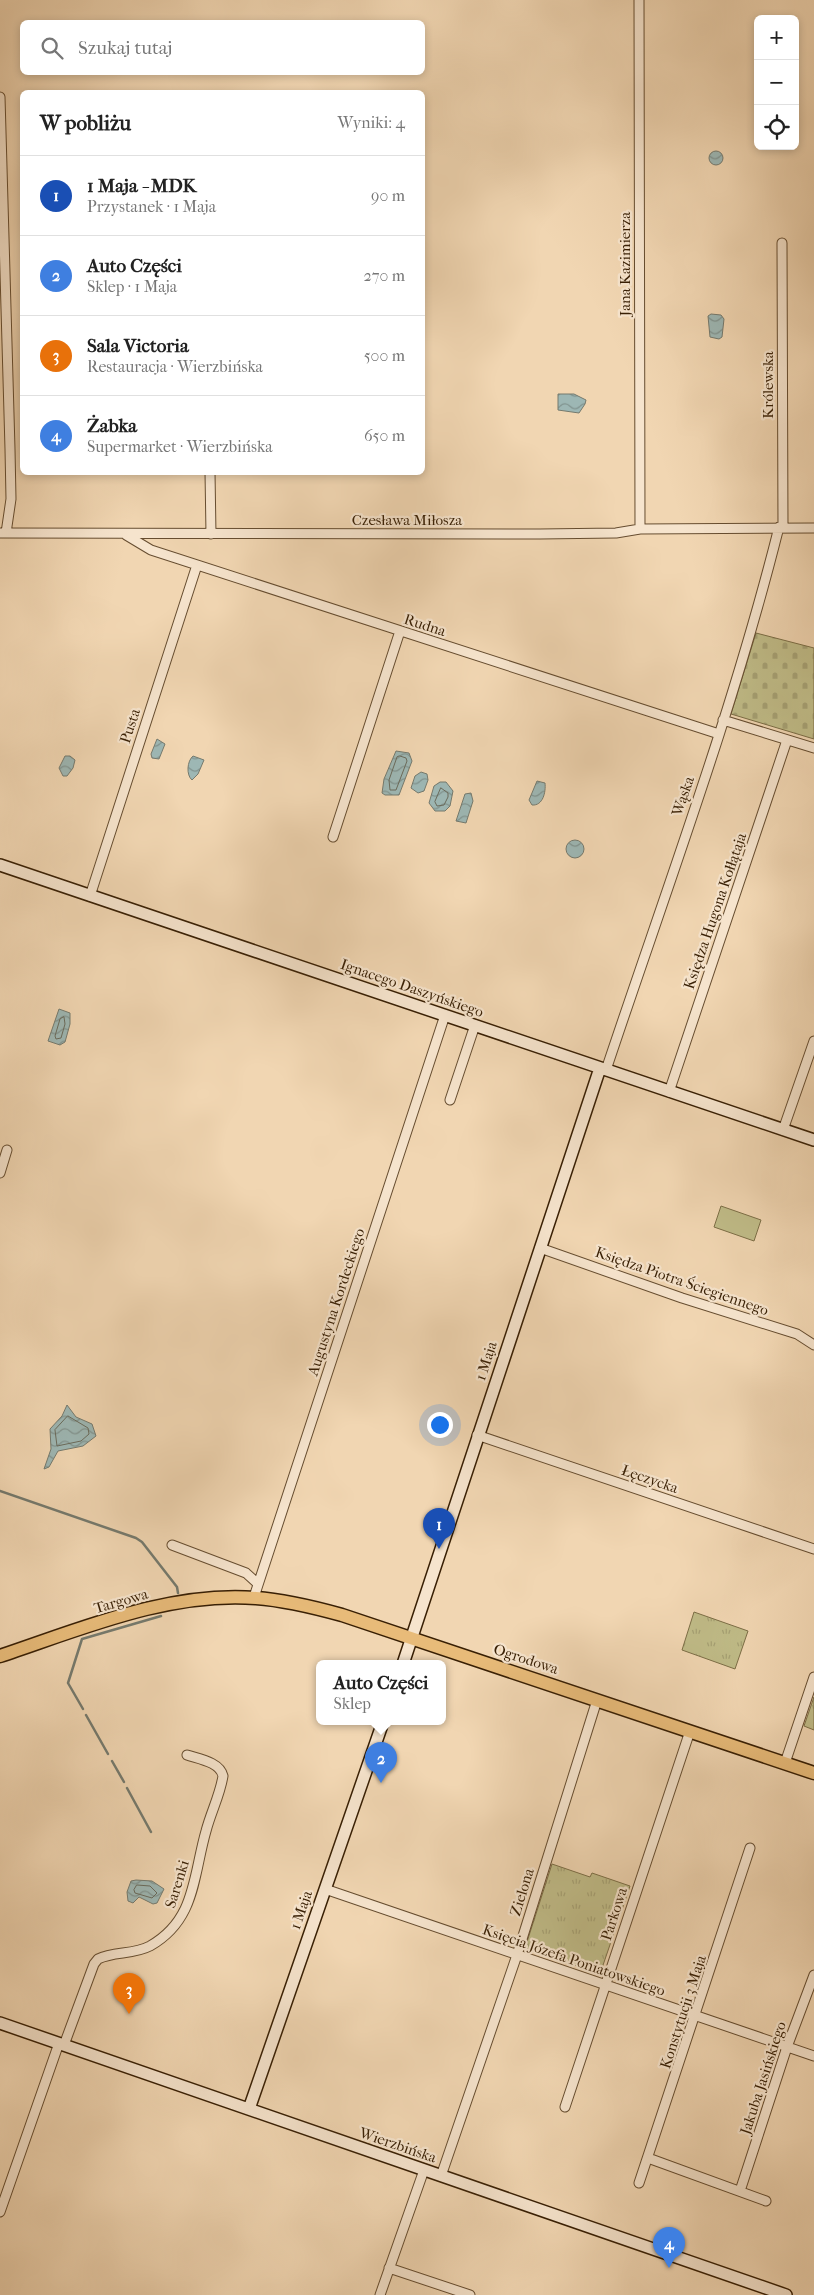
<!DOCTYPE html>
<html lang="pl">
<head>
<meta charset="utf-8">
<style>
	:root { --surface:#fff; --page:#f6f6f6; --text:#222; --muted:#767676; --line:#e0e0e0; --accent:#8f2418 }
	body { margin:0; font-family:"IM FELL French Canon",serif; background:var(--page); color:var(--text) }
	.controls { position:absolute; right:15px; top:15px; display:grid; overflow:hidden; border-radius:8px; box-shadow:0 2px 8px #0003 }
	.controls button { width:45px; height:45px; display:grid; place-items:center; padding:0; border:0; border-bottom:1px solid var(--line); background:var(--surface); color:var(--text); font:25px sans-serif }
	.you { position:absolute; left:439px; top:1424px; width:18px; height:18px; margin:-12px; border:4px solid #fff; border-radius:50%; background:#1a73e8; box-shadow:0 0 0 8px #1a73e833 }
	.badge { display:grid; place-items:center; width:32px; height:32px; border-radius:50%; background:var(--accent); color:#fff; font-size:16px; font-weight:700 }
	.pin { position:absolute; translate:-50% -41px; filter:drop-shadow(0 1px 2px #0008) }
	.pin::after { content:''; position:absolute; top:26px; width:18px; height:15px; background:inherit; clip-path:polygon(0 0,100% 0,50% 100%) }
	.popup { position:absolute; left:316px; top:1660px; width:130px; height:65px; box-sizing:border-box; display:grid; place-content:center; border-radius:8px; background:var(--surface); filter:drop-shadow(0 1px 4px #0005); font-size:16px; white-space:nowrap; color:var(--muted) }
	.popup b { font-size:19px; color:var(--text) }
	.popup::after { content:''; position:absolute; left:50%; top:100%; margin-left:-10px; border:10px solid transparent; border-top-color:var(--surface) }
	.list { margin:0; padding:0; list-style:none }
	h2 { display:flex; justify-content:space-between; align-items:center; height:65px; margin:0; padding:0 20px; font-size:21px }
	h2 small { font-size:16px; font-weight:400; color:var(--muted) }
	.list li { display:grid; grid-template-columns:32px 1fr auto; gap:15px; align-items:center; box-sizing:border-box; height:80px; padding:0 20px; border-top:1px solid var(--line) }
	.list b { display:block; font-size:19px; white-space:nowrap }
	.list p { margin:0; font-size:16px; white-space:nowrap; color:var(--muted) }
	.list em { font-size:16px; font-style:normal; color:var(--muted) }
	.icon { flex:none; width:28px; height:28px; fill:none; stroke:currentColor; stroke-width:2; stroke-linecap:round; stroke-linejoin:round }
	.map { position:relative; flex:none; width:814px; height:2295px; overflow:hidden }
	.search { position:absolute; background:var(--surface); box-shadow:0 2px 8px #0003; left:20px; top:20px; width:405px; height:55px; display:flex; align-items:center; gap:12px; box-sizing:border-box; padding:0 18px; border-radius:8px; color:var(--muted); font-size:19px }
	.panel { position:absolute; background:var(--surface); box-shadow:0 2px 8px #0003; left:20px; top:90px; width:405px; height:385px; border-radius:8px }
	.map>svg:first-child { display:block }
	.grass { fill:url(#grass-tufts); stroke:#7c6e46 }
	.cemetery { fill:url(#cemetery-stones); stroke:#7c6e46 }
	.pitch { fill:#c0bc88; stroke:#7c6e46 }
	.water { fill:url(#water-waves); stroke:#757a6e }
	.lines { fill:none; stroke-linecap:round; stroke-linejoin:round }
	.shore { stroke:#6a6b5c; stroke-width:1 }
	.stream { stroke:#757a6e; stroke-width:2.5 }
	.street-casing { stroke:#664d30; stroke-width:11 }
	.secondary-casing { stroke:#381f04; stroke-width:14 }
	.primary-casing { stroke:#381f04; stroke-width:15 }
	.street { stroke:#f6e4cd; stroke-width:9 }
	.secondary { stroke:#f6e4cd; stroke-width:11 }
	.primary { stroke:#e8bb79; stroke-width:12 }
	.labels { text-anchor:middle; stroke-width:4.5; stroke-linejoin:round; paint-order:stroke }
	.street-label { font-size:15px; fill:#381f04; stroke:#f6e4cd }
</style>
</head>
<body>
<div class="map">
<svg width="814" height="2295" viewBox="0 0 814 2295">
	<defs>
		<pattern id="grass-tufts" width="24" height="20" patternUnits="userSpaceOnUse" patternTransform="scale(1.25)"><rect width="24" height="20" fill="#c0bc88"/><path d="M3 7l-1-3M5 7V3M7 7l1-3M15 17l-1-3M17 17v-4M19 17l1-3" fill="none" stroke="#a6a174"/></pattern>
		<pattern id="cemetery-stones" width="16" height="16" patternUnits="userSpaceOnUse" patternTransform="scale(1.25)"><rect width="16" height="16" fill="#c0bc88"/><path d="M2 7V4a2 2 0 0 1 4 0v3zM10 15v-3a2 2 0 0 1 4 0v3z" fill="#a6a174"/></pattern>
		<pattern id="water-waves" width="16" height="10" patternUnits="userSpaceOnUse" patternTransform="scale(1.25)"><rect width="16" height="10" fill="#9db7b4"/><path d="M0 5q4-4 8 0t8 0" fill="none" stroke="#819490"/></pattern>
	</defs>
	<rect width="100%" height="100%" fill="#f1d6b2"/>
	<filter id="stains"><feTurbulence type="fractalNoise" baseFrequency=".004" numOctaves="4"/><feColorMatrix values="0 0 0 0 .2 0 0 0 0 .09 0 0 0 0 .02 0 0 0 .5 -.17"/></filter>
	<radialGradient id="worn" r=".72"><stop offset=".6" stop-color="#630" stop-opacity="0"/><stop offset="1" stop-color="#630" stop-opacity=".3"/></radialGradient>
	<path class="grass" d="M 694,1612 L 748,1631 L 735,1669 L 682,1650 Z
		M 814,1697 L 814,1730 L 804,1726 Z
		M 552,1864 L 590,1877 L 592,1873 L 630,1886 L 600,1974 L 525,1948 Z"/>
	<path class="cemetery" d="M 756,633 L 814,648 L 814,739 L 731,714 Z"/>
	<path class="pitch" d="M 721,1206 L 761,1220 L 754,1241 L 714,1227 Z"/>
	<path class="water" d="M709 158a7 7 0 1 1 14 0a7 7 0 1 1-14 0Z
		M 711,314 L 721,315 L 724,319 L 722,337 L 719,339 L 710,337 L 708,316 Z
		M 558,394 L 574,394 L 586,400 L 585,404 L 579,413 L 558,410 Z
		M 157,739 L 165,744 L 159,759 L 152,758 L 151,754 Z
		M 396,751 L 409,753 L 412,761 L 399,795 L 385,795 L 382,793 L 384,779 Z
		M 65,756 L 70,756 L 75,760 L 73,768 L 67,776 L 63,776 L 59,768 Z
		M 193,756 L 204,760 L 198,774 L 192,780 C 186,775 187,761 193,756 Z
		M 421,772 L 427,774 L 428,780 L 424,791 L 418,793 L 411,788 L 415,776 Z
		M 537,781 L 545,783 C 546,792 543,806 532,805 L 529,800 Z
		M 440,782 L 446,782 L 453,791 L 450,806 L 445,811 L 435,811 L 429,803 L 434,786 Z
		M 471,793 L 473,801 L 466,823 L 456,821 L 465,794 Z
		M566 849a9 9 0 1 1 18 0a9 9 0 1 1-18 0Z
		M 59,1009 L 70,1013 L 70,1024 L 65,1042 L 60,1045 L 48,1041 Z
		M 67,1405 L 76,1417 L 92,1424 L 96,1436 L 83,1446 L 58,1451 L 49,1467 L 44,1469 L 51,1449 L 50,1429 L 62,1416 Z
		M 136,1880 L 152,1881 L 164,1889 L 157,1903 L 153,1904 L 139,1897 L 133,1903 L 128,1901 L 127,1892 L 131,1881 Z"/>
	<g class="lines">
		<path class="shore" d="M 400,756 L 406,758 L 407,761 L 396,790 L 390,790 L 389,780 L 397,757 Z
			M 441,788 L 448,793 L 448,797 L 444,805 L 437,806 L 435,802 Z
			M 64,1017 L 65,1024 L 61,1038 L 56,1039 L 55,1036 L 60,1019 Z
			M 68,1416 L 88,1428 L 89,1434 L 81,1441 L 57,1446 L 55,1430 Z
			M 137,1885 L 150,1886 L 157,1893 L 152,1898 L 135,1893 L 134,1890 Z"/>
		<path class="stream" d="M 0,1491 L 136,1538 L 142,1542 L 177,1587 L 178,1593
			M 83,1709 L 68,1683 L 82,1639 L 161,1616
			M 86,1715 L 108,1754
			M 112,1761 L 124,1782
			M 127,1788 L 151,1832"/>
		<g class="street-casing">
			<path id="street" d="M 639,0 L 640,529
				M 0,97 L 10,449 L 11,499 L 6,533
				M 782,243 L 783,527
				M 210,472 L 211,534
				M 0,533 L 540,534 L 616,533 L 640,529 L 814,528
				M 126,535 L 151,550 L 719,734
				M 723,720 L 814,748
				M 333,837 L 400,631
				M 90,896 L 197,565
				M 606,1070 C 666,890 733,711 779,527
				M 669,1092 L 787,740
				M 450,1100 L 475,1025
				M 783,1130 L 814,1041
				M 0,1173 L 7,1150
				M 540,1248 L 682,1298 L 797,1334 L 814,1345
				M 477,1435 L 814,1549
				M 172,1545 L 246,1573 L 257,1583
				M 254,1597 L 445,1015
				M 785,1763 L 814,1677
				M 325,1889 L 814,2056
				M 64,2045 L 94,1964 L 98,1959 C 114,1951 133,1955 150,1946 C 196,1920 193,1876 206,1831 C 211,1812 220,1795 223,1776 C 220,1762 199,1759 187,1755
				M 565,2107 L 690,1731
				M 648,2158 L 766,2201
				M 441,2176 L 517,1955 L 597,1700
				M 639,2183 L 750,1848
				M 740,2191 L 787,2047 L 814,1975
				M 0,2212 L 59,2043
				M 389,2268 L 470,2295
				M 380,2295 L 424,2170"/>
		</g>
		<g class="secondary-casing">
			<path id="secondary" d="M 0,865 L 814,1140
				M 403,1664 L 600,1068
				M 0,2023 L 786,2295
				M 249,2109 L 383,1722"/>
		</g>
		<g class="primary-casing">
			<path id="primary" d="M 0,1656 C 81,1629 169,1591 256,1598 C 285,1600 313,1607 342,1615 L 814,1773"/>
		</g>
		<use href="#street" class="street"/>
		<use href="#secondary" class="secondary"/>
		<use href="#primary" class="primary"/>
	</g>
	<g class="labels">
		<g class="street-label">
			<text transform="translate(625 264) rotate(-90)" y="5">Jana Kazimierza</text>
			<text transform="translate(768 385) rotate(-90)" y="5">Królewska</text>
			<text x="407" y="525">Czesława Miłosza</text>
			<text transform="translate(425 625) rotate(18)" y="5">Rudna</text>
			<text transform="translate(130 726) rotate(-72)" y="5">Pusta</text>
			<text transform="translate(683 796) rotate(-71)" y="5">Wąska</text>
			<text transform="translate(715 911) rotate(-71)" y="5">Księdza Hugona Kołłątaja</text>
			<text transform="translate(412 988) rotate(19)" y="5">Ignacego Daszyńskiego</text>
			<text transform="translate(682 1281) rotate(19)" y="5">Księdza Piotra Ściegiennego</text>
			<text transform="translate(336 1302) rotate(-72)" y="5">Augustyna Kordeckiego</text>
			<text transform="translate(486 1361) rotate(-72)" y="5">1 Maja</text>
			<text transform="translate(650 1479) rotate(19)" y="5">Łęczycka</text>
			<text transform="translate(121 1601) rotate(-16)" y="5">Targowa</text>
			<text transform="translate(526 1659) rotate(18)" y="5">Ogrodowa</text>
			<text transform="translate(177 1884) rotate(-73)" y="5">Sarenki</text>
			<text transform="translate(522 1892) rotate(-73)" y="5">Zielona</text>
			<text transform="translate(301 1910) rotate(-71)" y="5">1 Maja</text>
			<text transform="translate(614 1914) rotate(-72)" y="5">Parkowa</text>
			<text transform="translate(574 1960) rotate(19)" y="5">Księcia Józefa Poniatowskiego</text>
			<text transform="translate(683 2012) rotate(-72)" y="5">Konstytucji 3 Maja</text>
			<text transform="translate(763 2078) rotate(-72)" y="5">Jakuba Jasińskiego</text>
			<text transform="translate(398 2145) rotate(19)" y="5">Wierzbińska</text>
		</g>
	</g>
	<rect width="100%" height="100%" filter="url(#stains)"/>
	<rect width="100%" height="100%" fill="url(#worn)"/>
</svg>
<div class="controls">
<button>+</button>
<button>−</button>
<button><svg class="icon" aria-label="locate" viewBox="0 0 24 24"><circle cx="12" cy="12" r="6"/><path d="M12 2v4M12 18v4M2 12h4M18 12h4"/></svg></button>
</div>
<div class="you"></div>
<div class="pin badge" style="left:439px;top:1549px;background:#1a4fb4">1</div>
<div class="pin badge" style="left:381px;top:1783px;background:#3f7fe0">2</div>
<div class="popup"><b>Auto Części</b>Sklep</div>
<div class="pin badge" style="left:129px;top:2014px;background:#e8710a">3</div>
<div class="pin badge" style="left:669px;top:2268px;background:#3f7fe0">4</div>
<div class="search"><svg class="icon" aria-label="search" viewBox="0 0 24 24"><circle cx="10" cy="10" r="6"/><path d="M15 15l6 6"/></svg>Szukaj tutaj</div>
<section class="panel">
<h2>W pobliżu<small>Wyniki: 4</small></h2>
<ul class="list">
<li><span class="badge" style="background:#1a4fb4">1</span><div><b>1 Maja - MDK</b><p>Przystanek · 1 Maja</p></div><em>90 m</em></li>
<li><span class="badge" style="background:#3f7fe0">2</span><div><b>Auto Części</b><p>Sklep · 1 Maja</p></div><em>270 m</em></li>
<li><span class="badge" style="background:#e8710a">3</span><div><b>Sala Victoria</b><p>Restauracja · Wierzbińska</p></div><em>500 m</em></li>
<li><span class="badge" style="background:#3f7fe0">4</span><div><b>Żabka</b><p>Supermarket · Wierzbińska</p></div><em>650 m</em></li>
</ul>
</section>
</div>
</body>
</html>
